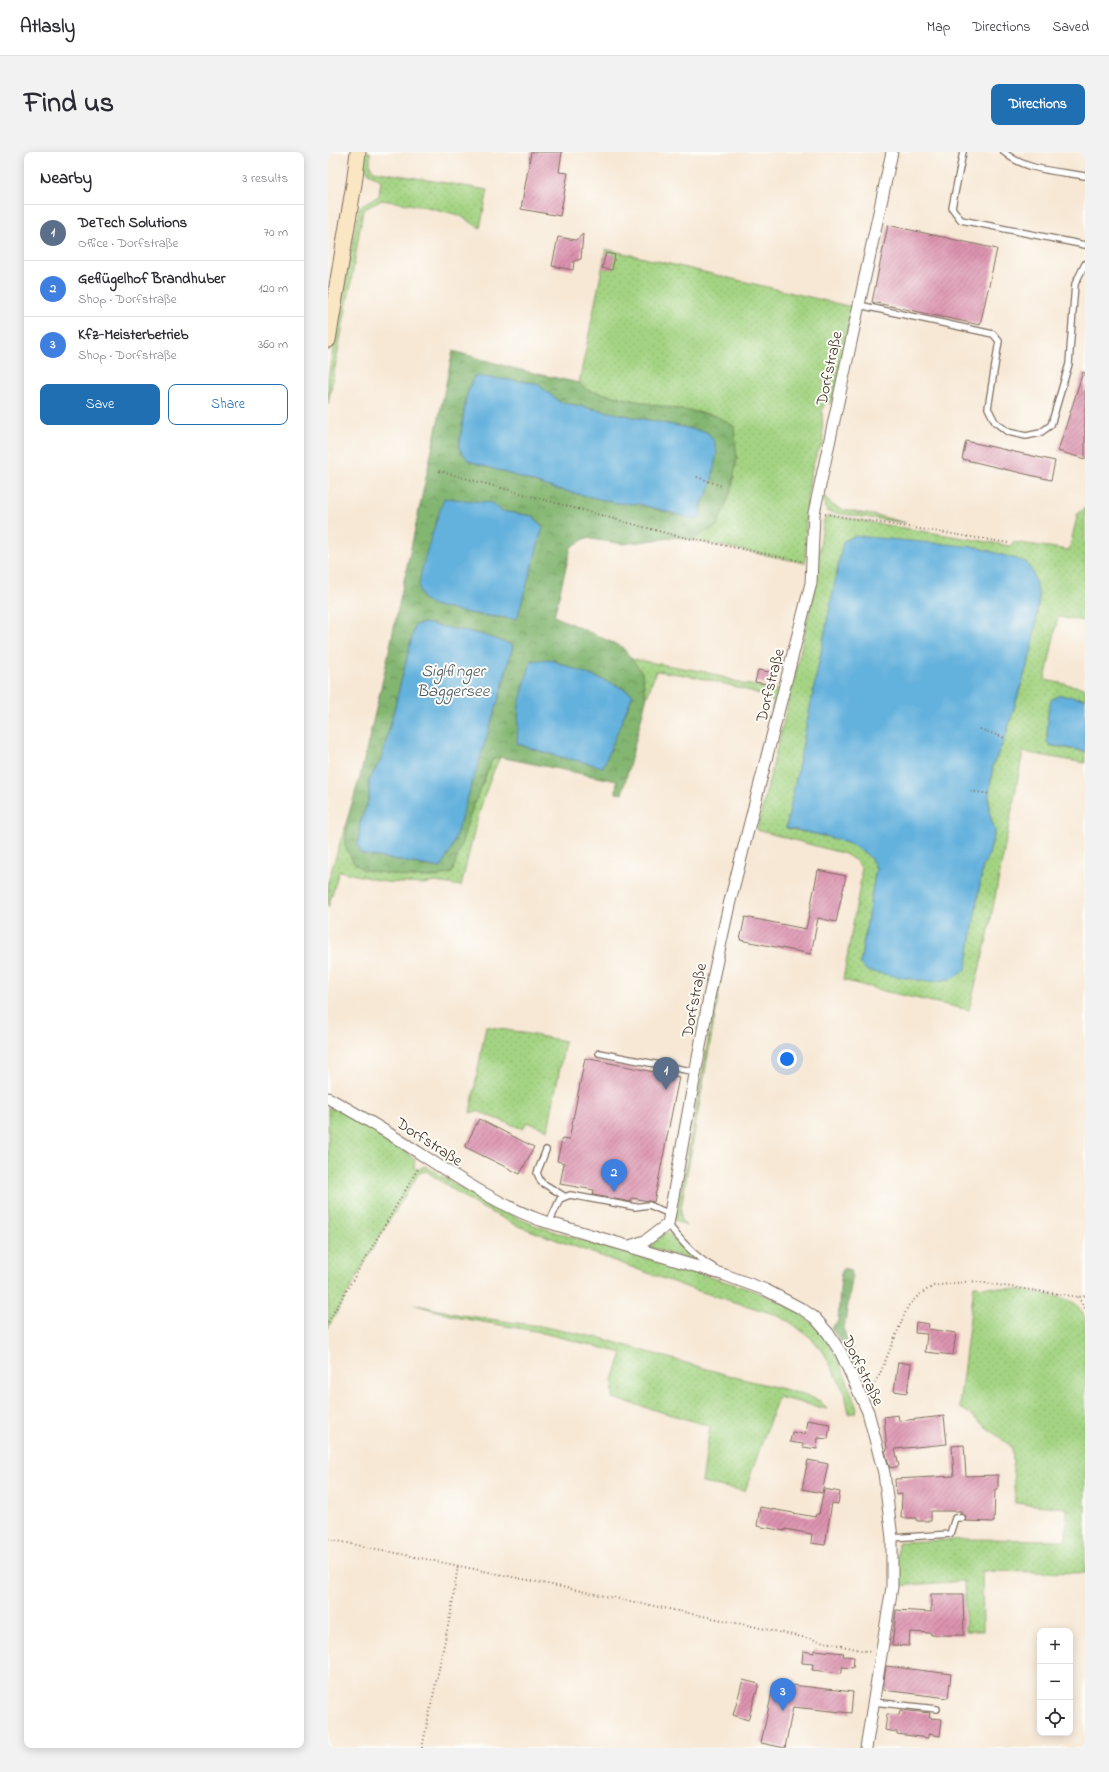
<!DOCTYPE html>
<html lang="en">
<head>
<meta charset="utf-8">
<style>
	:root { --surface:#fff; --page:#f2f2f3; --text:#2b2b33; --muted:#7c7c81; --line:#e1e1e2; --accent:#1f6fb2 }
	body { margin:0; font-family:"Indie Flower",sans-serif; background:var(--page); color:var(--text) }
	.controls { position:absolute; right:12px; bottom:12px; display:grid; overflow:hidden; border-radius:8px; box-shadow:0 2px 10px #0003 }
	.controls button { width:36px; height:36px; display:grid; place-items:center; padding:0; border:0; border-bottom:1px solid var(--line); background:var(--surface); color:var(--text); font:20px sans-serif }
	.you { position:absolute; left:459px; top:907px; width:14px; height:14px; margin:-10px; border:3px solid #fff; border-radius:50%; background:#1a73e8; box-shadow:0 0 0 6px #1a73e833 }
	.badge { display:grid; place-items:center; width:26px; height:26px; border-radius:50%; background:var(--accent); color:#fff; font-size:13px; font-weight:700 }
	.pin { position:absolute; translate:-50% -33px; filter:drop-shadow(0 1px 2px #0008) }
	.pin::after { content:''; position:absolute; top:21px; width:14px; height:12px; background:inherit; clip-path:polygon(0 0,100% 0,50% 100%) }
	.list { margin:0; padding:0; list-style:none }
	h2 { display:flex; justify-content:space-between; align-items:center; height:52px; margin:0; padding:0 16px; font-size:17px }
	h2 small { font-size:13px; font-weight:400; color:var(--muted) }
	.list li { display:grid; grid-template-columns:26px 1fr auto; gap:12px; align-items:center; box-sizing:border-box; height:56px; padding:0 16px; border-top:1px solid var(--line) }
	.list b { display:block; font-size:15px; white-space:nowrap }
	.list p { margin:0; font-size:13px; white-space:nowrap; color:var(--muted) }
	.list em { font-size:13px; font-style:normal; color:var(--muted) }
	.actions { display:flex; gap:8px; padding:12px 16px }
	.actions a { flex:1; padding:9px 0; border:1px solid var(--accent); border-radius:8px; text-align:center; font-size:14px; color:var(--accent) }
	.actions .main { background:var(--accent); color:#fff }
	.icon { flex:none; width:22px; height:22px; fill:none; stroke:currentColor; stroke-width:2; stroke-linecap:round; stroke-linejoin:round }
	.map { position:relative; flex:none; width:757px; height:1596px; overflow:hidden; border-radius:8px }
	header { display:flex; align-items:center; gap:24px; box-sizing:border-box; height:56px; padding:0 20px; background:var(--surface); border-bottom:1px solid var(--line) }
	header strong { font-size:19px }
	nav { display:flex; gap:22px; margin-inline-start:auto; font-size:14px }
	.intro { display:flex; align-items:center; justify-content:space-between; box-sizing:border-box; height:96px; padding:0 24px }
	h1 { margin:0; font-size:28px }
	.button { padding:10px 18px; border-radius:8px; background:var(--accent); color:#fff; font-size:14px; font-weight:700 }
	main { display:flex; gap:24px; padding:0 24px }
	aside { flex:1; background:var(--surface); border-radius:8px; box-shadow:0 2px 10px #0003 }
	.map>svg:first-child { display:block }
	.grass { fill:url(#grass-dots); stroke:#707f50; fill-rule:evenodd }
	.forest { fill:url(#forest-crowns); stroke:#5f7048; fill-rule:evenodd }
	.water { fill:#64b1dd; stroke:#506e7e }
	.building { fill:url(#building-hatch) }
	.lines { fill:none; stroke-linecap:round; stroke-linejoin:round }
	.lane-casing { stroke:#7d6c5e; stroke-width:8 }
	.street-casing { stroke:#7d6c5e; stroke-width:13 }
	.secondary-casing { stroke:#7d6c5e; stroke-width:17 }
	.path { stroke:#7d6c5e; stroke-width:2; stroke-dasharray:1 3; stroke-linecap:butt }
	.lane { stroke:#fff; stroke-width:5.5 }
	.street { stroke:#fff; stroke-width:11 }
	.secondary { stroke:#fbe6c4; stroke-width:15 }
	.labels { text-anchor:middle; stroke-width:4; stroke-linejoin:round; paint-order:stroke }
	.street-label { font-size:16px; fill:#3b2a1e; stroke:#fdfcf7 }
	.water-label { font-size:17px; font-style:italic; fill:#495961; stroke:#fdfcf7 }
</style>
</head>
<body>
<header>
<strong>Atlasly</strong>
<nav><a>Map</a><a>Directions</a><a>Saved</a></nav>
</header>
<div class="intro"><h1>Find us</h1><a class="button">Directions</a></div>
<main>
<aside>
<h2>Nearby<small>3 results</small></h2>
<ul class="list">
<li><span class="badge" style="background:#5c6f8a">1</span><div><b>DeTech Solutions</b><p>Office · Dorfstraße</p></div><em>70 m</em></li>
<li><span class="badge" style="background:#3f7fe0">2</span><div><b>Geflügelhof Brandhuber</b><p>Shop · Dorfstraße</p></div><em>120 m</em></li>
<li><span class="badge" style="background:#3f7fe0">3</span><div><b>Kfz-Meisterbetrieb</b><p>Shop · Dorfstraße</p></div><em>360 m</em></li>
</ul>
<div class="actions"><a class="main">Save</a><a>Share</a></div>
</aside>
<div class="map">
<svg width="757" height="1596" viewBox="0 0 757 1596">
	<defs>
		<pattern id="grass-dots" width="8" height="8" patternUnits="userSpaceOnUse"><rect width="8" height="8" fill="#a4d483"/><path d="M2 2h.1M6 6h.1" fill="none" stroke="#8eb671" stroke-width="1.8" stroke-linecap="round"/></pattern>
		<pattern id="forest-crowns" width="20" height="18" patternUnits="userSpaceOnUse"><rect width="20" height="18" fill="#83b671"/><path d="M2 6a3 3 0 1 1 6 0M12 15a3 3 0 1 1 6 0" fill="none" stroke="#6c945c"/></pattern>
		<pattern id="building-hatch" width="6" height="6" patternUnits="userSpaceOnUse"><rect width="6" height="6" fill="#dc93af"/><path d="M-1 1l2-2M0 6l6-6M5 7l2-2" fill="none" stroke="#b4788e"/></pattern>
	</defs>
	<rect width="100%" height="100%" fill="#fdfcf7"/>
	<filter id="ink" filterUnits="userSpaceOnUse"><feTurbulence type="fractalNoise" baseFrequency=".025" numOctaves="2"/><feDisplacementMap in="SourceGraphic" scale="8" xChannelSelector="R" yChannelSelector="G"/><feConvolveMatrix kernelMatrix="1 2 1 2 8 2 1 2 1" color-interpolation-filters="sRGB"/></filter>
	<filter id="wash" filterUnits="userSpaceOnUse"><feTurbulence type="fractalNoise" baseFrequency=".012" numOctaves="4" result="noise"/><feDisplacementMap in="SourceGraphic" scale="16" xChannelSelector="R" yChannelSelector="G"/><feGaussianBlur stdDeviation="0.9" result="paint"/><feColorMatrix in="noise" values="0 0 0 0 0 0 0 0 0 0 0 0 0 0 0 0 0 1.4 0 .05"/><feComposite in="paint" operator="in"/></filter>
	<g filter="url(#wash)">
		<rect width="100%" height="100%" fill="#f7e8d5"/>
		<path class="grass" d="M 36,0 L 42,0 L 42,14 L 46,19 L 160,38 L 152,76 L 131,63 L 99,55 L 54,48 L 35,58 L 23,130 L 0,252 L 0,226 L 31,55 L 51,44 L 53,28 L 42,22 L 35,14 Z
			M 278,97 L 524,155 L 507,240 L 503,251 L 497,251 L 494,258 L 495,292 C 476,313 478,383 477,411 L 364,388 L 389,374 L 404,336 L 409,306 L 386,263 L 331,254 L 258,238 L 251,231 Z
			M 496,344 L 504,353 L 515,358 L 551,364 L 578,371 L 500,360 L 495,350 Z
			M 757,356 L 757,469 L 730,465 L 717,528 L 757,536 L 757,547 L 750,545 L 720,560 L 719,589 L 723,594 L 757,599 L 757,611 L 695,600 L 659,787 L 641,858 L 560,840 L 515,828 L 533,727 L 533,715 L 528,709 L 517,702 L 429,678 L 467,523 L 484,447 L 496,367 L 500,364 L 505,364 L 683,394 L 685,390 L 741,398 L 750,361 ZM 618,394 L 648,395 L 711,444 L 708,471 L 703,501 L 677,586 L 665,613 L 661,642 L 661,659 L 667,680 L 661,702 L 655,714 L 650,743 L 532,812 L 548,716 C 546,712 544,708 541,705 C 525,686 481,682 458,676 Z
			M 303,507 L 378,520 L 416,532 L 451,538 L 445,562 L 444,557 L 446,551 L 441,545 C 404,533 366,523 328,519 L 318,548 L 316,534 Z
			M 172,605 C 152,645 144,691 133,734 L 108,730 L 95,732 L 58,730 L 11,719 L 0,756 L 0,730 L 19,668 L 17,693 L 124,721 L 144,657 L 164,608 Z
			M 391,828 L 393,829 L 353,1056 L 353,1068 L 358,1074 L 347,1068 L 347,1065 L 357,1017 Z
			M 158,874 L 237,889 L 220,978 L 199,970 L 195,977 L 149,959 L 142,961 Z
			M 0,954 L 3,958 L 7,955 C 34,970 65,988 87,1008 L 86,1015 L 89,1018 L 97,1014 C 133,1036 169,1059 209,1074 C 264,1093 320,1106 375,1123 C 411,1134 453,1144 482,1170 C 508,1192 518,1226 529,1257 L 528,1260 L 521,1262 L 517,1241 L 495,1199 L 483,1186 L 462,1170 L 446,1162 L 364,1137 L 190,1074 L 145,1051 L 98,1019 L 91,1021 L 53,1082 L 0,1176 Z
			M 339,1079 L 357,1098 L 372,1111 L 321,1095 Z
			M 646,1134 C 666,1135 730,1140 746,1151 C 751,1154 754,1160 757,1166 L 757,1421 L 654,1419 L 655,1479 L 638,1479 L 636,1429 L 569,1434 L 570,1392 L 573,1390 L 639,1387 L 738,1388 L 739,1356 L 687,1351 L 684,1295 L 631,1254 Z
			M 85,1152 L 133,1163 L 212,1174 L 272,1186 L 410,1226 L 476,1242 L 492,1249 L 499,1257 L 450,1245 L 417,1339 L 374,1331 L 382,1274 L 285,1246 L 285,1228 L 294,1201 L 207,1179 L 132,1166 Z"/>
		<path class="forest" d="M 125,199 L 188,217 L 251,231 L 259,238 L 331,254 L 386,263 L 406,274 L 409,306 L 404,336 L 389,374 L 364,388 L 349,385 L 295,392 L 258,386 L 243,395 L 226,464 L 294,495 L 314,520 L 318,548 L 294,642 L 288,641 L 289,629 L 172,605 L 164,608 L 144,657 L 124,721 L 106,725 L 82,725 L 35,718 L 25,710 L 17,693 L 19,668 L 32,625 L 55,527 ZM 175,228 L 208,231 L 232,250 L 379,280 L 382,337 L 373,353 L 348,363 L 311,352 L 289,351 L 228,337 L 141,309 L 131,295 L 138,245 ZM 173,359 L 205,364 L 215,375 L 189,467 C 157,465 125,460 96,448 ZM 96,471 L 152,482 L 185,493 L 172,543 L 124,695 L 113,716 L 33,702 L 32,671 L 41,647 L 41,628 L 54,606 L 87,473 ZM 221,507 L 288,533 L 305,542 L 275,614 L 229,604 L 189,592 Z
			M 516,1116 L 523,1118 L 524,1126 L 516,1178 L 519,1189 L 526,1200 L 545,1227 L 538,1228 L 532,1227 L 512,1189 L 503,1176 L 510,1169 L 513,1121 Z"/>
		<path class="water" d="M 146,224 L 208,231 L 232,250 L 379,280 L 386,289 L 389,300 L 382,337 L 373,353 L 373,365 L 366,367 L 311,352 L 289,351 L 228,337 L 141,309 L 131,296 L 138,245 Z
			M 116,346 L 165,351 L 173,359 L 205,364 L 215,375 L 189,467 C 170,465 110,459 96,448 C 95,447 92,442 92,440 C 87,426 111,363 116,346 Z
			M 528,384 L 648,395 L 698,410 L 705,421 L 711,444 L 708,471 L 703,501 L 677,586 L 665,613 L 661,642 L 661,659 L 667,679 L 661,702 L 655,714 L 638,818 L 623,827 L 600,830 L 539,819 L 532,812 L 548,716 C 546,712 544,708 541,705 C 526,687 481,681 458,676 L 515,389 Z
			M 96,471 L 152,482 L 185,493 L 172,543 L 124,695 L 113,716 L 33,702 L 30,694 L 32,671 L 41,647 L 41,628 L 54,606 L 87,473 Z
			M 221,507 L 288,533 L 305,542 L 275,615 L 229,604 L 189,592 L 191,552 L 203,509 Z
			M 731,543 L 757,547 L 757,599 L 721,593 L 719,589 L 720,560 L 723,548 Z"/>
		<g id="blocks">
			<path class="building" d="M 203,0 L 234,0 L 231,20 L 240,21 L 232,64 L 193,57 Z
				M 560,73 L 669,97 L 652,173 L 544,150 Z
				M 255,82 L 253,107 L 246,109 L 245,118 L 224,114 L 230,85 L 248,88 Z
				M 278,101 L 287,103 L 284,118 L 274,116 Z
				M 755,220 L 757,221 L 757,307 L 730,299 Z
				M 638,289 L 727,309 L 723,328 L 634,307 Z
				M 430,518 L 447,521 L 445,533 L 427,530 Z
				M 490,718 L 518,724 L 508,770 L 490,766 L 483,802 L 412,788 L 417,765 L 478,777 Z
				M 257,906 L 351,925 L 326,1050 L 304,1046 L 303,1050 L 265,1043 L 266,1038 L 232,1032 L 236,1011 L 229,1009 L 234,987 L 241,988 Z
				M 151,967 L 206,995 L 192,1022 L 137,995 Z
				M 588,1170 L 601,1172 L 600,1177 L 628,1181 L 625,1203 L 597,1200 L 599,1182 L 587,1181 Z
				M 570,1210 L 583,1212 L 579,1241 L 566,1239 Z
				M 570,1263 L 571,1269 L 616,1264 L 619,1292 L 567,1297 L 571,1314 L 562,1316 L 557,1299 L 559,1298 L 556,1265 Z
				M 479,1268 L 502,1272 L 500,1287 L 490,1286 L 489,1297 L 475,1295 L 475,1292 L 462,1290 L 464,1280 L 477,1282 Z
				M 636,1293 L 638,1324 L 670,1323 L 670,1337 L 667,1337 L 666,1370 L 637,1369 L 638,1364 L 633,1362 L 633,1359 L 603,1359 L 603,1369 L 589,1369 L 589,1366 L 573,1366 L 574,1342 L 568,1343 L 567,1327 L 626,1324 L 624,1294 Z
				M 480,1308 L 500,1312 L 494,1341 L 474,1337 Z
				M 496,1337 L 512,1340 L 510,1352 L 504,1351 L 497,1393 L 483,1391 L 484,1382 L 457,1377 L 457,1379 L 429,1374 L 432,1355 L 487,1365 L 488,1362 L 491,1362 Z
				M 603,1442 L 635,1442 L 636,1483 L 603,1483 L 603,1481 L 582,1480 L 581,1494 L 564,1493 L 568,1458 L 603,1460 Z
				M 486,1498 L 516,1501 L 515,1504 L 526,1505 L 525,1516 L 514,1515 L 514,1521 L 484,1518 L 485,1512 L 474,1511 L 475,1499 L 486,1501 Z
				M 558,1514 L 623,1522 L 620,1546 L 555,1538 Z
				M 415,1528 L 431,1532 L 420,1568 L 405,1563 Z
				M 446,1531 L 525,1540 L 523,1561 L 465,1555 L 457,1596 L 433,1591 Z
				M 572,1558 L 602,1561 L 601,1566 L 614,1567 L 612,1584 L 600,1582 L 600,1586 L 569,1582 L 569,1580 L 557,1578 L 559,1562 L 571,1563 Z"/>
		</g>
	</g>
	<g filter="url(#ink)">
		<use href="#blocks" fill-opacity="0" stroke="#7d6c5e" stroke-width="1"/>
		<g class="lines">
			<g class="lane-casing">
				<path id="lane" d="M 635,0 L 624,56 L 633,68 L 757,93
					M 676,0 C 697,19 730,19 757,24
					M 531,153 L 665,182 L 671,189 L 660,256 L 667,270 L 680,280 L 698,284 L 712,281 L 723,273 L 741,212 L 747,132 L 757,112
					M 271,901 L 368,920
					M 218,998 L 209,1021 L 213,1030 L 236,1044
					M 221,1071 L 232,1047 L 242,1043 L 307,1055 L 321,1053 L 342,1062
					M 340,1072 C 353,1089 366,1104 385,1115
					M 564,1386 L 622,1382 L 627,1366 L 634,1366
					M 545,1550 L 609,1557"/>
			</g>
			<g class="street-casing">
				<path id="street" d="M 0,946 C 24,959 48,973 71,988 C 117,1017 161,1049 212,1068 L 397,1123 L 438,1138 L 474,1157 L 487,1166 L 500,1181 L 513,1201 L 540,1260 L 556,1321 L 564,1386 L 564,1435 L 538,1596
					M 302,1094 L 317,1089 L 340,1072 L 381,845 L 401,753 L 483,431 L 486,361 L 564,0"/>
			</g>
			<g class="secondary-casing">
				<path id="secondary" d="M 0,188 L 26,32 L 30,0"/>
			</g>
			<path class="path" d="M 111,319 L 345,383 L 473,409
				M 369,325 L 394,334
				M 497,362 L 681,391
				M 652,577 L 677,586
				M 643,639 L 661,642
				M 750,1145 L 757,1157
				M 0,1170 L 91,1015
				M 542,1237 L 551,1224 L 580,1154 L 591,1143 L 605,1134 L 643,1129 L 750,1145 L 757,1144
				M 0,1387 L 428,1475 L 542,1500
				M 94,1596 L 123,1460 L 130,1413"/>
			<use href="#lane" class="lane"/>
			<use href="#street" class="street"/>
			<use href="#secondary" class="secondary"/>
		</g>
	</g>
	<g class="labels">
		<g class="street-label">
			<text transform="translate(500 216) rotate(-78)" y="6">Dorfstraße</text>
			<text transform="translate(441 533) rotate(-76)" y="6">Dorfstraße</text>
			<text transform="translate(365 848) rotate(-79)" y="6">Dorfstraße</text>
			<text transform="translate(102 989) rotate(33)" y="6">Dorfstraße</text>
			<text transform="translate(536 1218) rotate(64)" y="6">Dorfstraße</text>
		</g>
		<g class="water-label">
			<text x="125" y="524">Siglfinger<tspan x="125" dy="20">Baggersee</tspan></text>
		</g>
	</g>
</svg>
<div class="controls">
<button>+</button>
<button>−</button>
<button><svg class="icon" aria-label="locate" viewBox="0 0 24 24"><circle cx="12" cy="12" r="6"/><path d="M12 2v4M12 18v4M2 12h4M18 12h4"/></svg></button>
</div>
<div class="you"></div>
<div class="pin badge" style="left:338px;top:938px;background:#5c6f8a">1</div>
<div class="pin badge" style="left:286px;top:1040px;background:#3f7fe0">2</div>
<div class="pin badge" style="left:455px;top:1559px;background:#3f7fe0">3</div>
</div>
</main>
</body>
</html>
